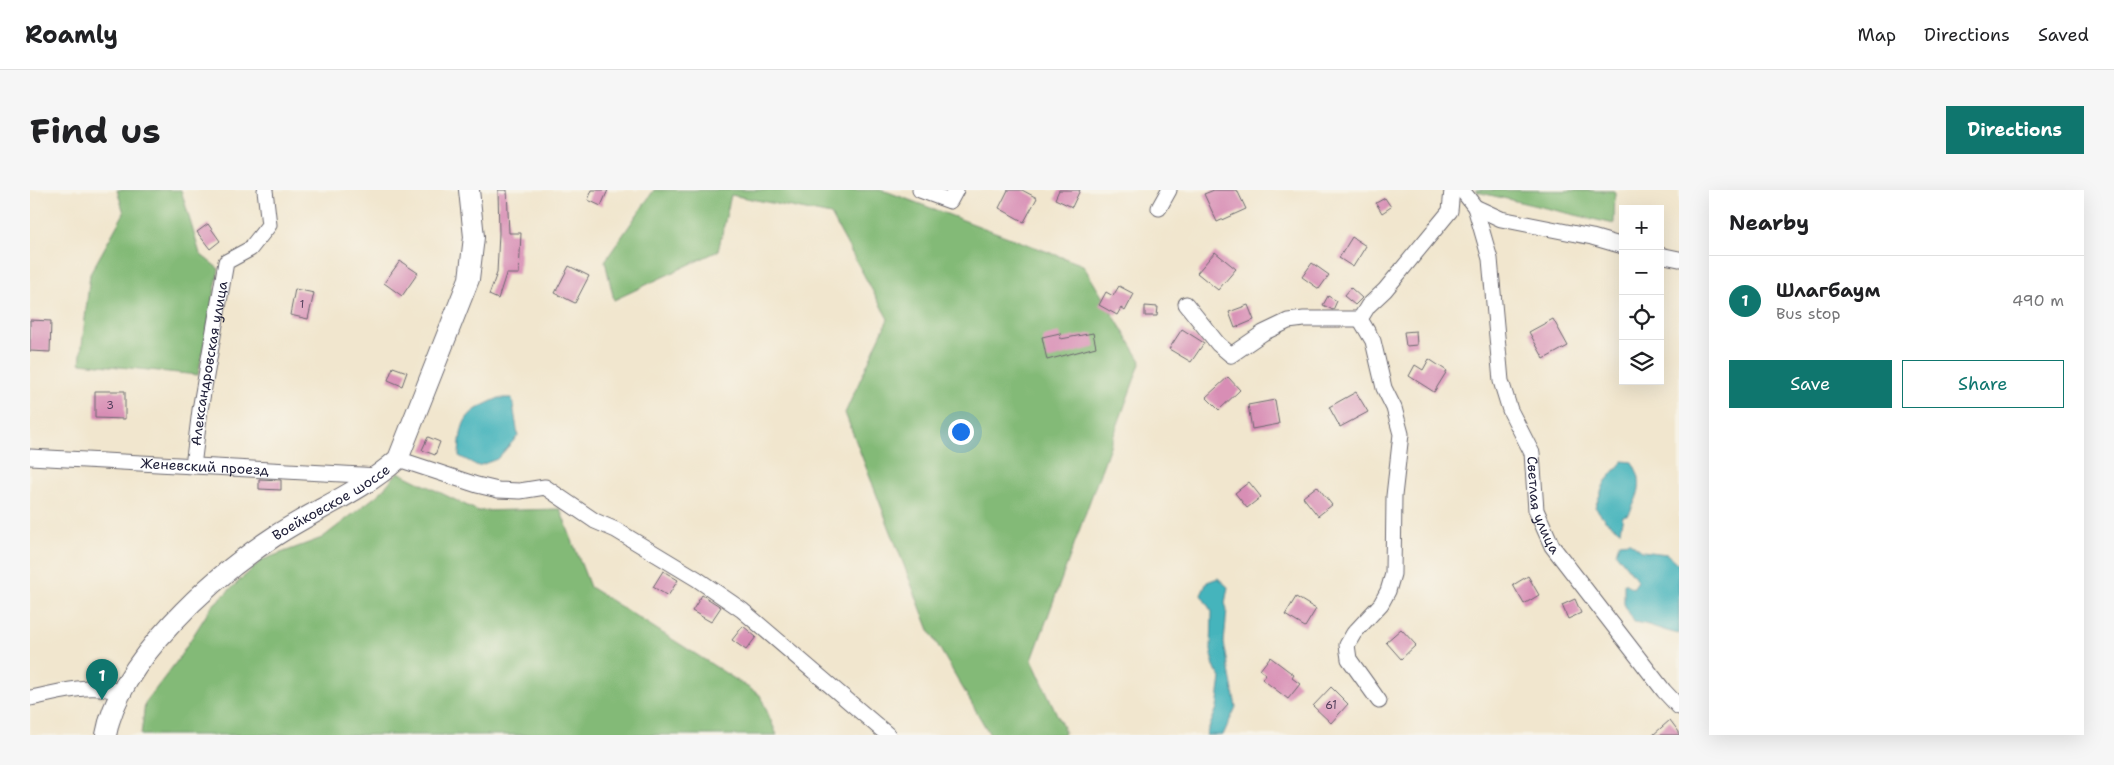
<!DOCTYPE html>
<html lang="en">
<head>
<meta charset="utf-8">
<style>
	:root { --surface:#fff; --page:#f6f6f6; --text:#202124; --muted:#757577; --line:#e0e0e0; --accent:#0f766e }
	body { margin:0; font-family:"Shantell Sans",sans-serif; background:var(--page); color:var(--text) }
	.controls { position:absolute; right:15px; top:15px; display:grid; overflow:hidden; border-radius:0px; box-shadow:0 5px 20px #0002 }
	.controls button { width:45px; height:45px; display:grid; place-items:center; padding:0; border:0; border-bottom:1px solid var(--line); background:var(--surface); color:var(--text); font:25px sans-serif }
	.you { position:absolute; left:930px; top:241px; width:18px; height:18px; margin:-12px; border:4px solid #fff; border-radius:50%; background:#1a73e8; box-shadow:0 0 0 8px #1a73e833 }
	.badge { display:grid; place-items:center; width:32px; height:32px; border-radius:50%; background:var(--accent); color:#fff; font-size:16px; font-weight:700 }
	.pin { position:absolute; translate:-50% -41px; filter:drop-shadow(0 1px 2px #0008) }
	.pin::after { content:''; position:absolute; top:26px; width:18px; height:15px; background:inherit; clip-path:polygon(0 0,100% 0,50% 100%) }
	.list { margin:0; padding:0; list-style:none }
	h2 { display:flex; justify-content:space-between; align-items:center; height:65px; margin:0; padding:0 20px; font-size:21px }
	h2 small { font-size:16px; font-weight:400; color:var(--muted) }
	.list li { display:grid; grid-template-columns:32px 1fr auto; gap:15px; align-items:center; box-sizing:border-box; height:90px; padding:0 20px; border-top:1px solid var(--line) }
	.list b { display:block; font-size:19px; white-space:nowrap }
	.list p { margin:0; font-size:16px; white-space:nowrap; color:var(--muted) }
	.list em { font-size:16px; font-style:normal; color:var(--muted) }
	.actions { display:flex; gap:10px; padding:15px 20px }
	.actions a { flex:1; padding:11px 0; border:1px solid var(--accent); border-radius:0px; text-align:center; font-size:18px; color:var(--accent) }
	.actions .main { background:var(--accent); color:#fff }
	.icon { flex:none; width:28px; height:28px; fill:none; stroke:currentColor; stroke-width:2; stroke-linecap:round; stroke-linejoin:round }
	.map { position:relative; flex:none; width:1649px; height:545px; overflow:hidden; border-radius:0px }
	header { display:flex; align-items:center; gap:30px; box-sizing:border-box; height:70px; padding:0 25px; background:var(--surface); border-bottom:1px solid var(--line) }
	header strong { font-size:24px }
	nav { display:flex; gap:28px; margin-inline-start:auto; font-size:18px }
	.intro { display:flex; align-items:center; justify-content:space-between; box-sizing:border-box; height:120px; padding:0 30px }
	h1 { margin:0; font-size:35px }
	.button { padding:12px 22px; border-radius:0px; background:var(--accent); color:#fff; font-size:18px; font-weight:700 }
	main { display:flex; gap:30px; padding:0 30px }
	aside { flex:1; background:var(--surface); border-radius:0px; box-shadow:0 5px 20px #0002 }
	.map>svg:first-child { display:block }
	.forest { fill:#83ba77; stroke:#526e59 }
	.water { fill:#44b4bc; stroke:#336b7c }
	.building { fill:#d88eb5 }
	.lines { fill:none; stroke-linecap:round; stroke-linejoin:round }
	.street-casing { stroke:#6a676e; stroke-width:17 }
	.secondary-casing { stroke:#6a676e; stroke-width:22 }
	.street { stroke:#fff; stroke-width:15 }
	.secondary { stroke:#fff; stroke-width:20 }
	.labels { text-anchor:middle; stroke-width:5; stroke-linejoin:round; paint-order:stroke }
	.number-label { font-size:11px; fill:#503d5a }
	.street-label { font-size:14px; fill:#22223b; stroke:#f7f3e8 }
</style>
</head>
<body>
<header>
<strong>Roamly</strong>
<nav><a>Map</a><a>Directions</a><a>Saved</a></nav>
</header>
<div class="intro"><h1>Find us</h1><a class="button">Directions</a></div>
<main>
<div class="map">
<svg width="1649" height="545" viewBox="0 0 1649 545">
	<rect width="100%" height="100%" fill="#f7f3e8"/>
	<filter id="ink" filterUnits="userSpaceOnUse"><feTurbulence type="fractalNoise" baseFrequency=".02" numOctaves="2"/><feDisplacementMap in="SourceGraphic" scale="10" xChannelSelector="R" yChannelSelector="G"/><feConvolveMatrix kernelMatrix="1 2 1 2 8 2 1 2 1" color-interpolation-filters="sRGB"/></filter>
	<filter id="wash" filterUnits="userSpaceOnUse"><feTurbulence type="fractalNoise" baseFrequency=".0096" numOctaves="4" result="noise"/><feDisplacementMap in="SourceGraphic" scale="20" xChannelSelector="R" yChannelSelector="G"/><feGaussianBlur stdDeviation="1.12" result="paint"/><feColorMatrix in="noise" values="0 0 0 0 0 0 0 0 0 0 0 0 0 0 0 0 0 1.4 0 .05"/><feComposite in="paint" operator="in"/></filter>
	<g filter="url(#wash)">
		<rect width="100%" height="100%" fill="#f1e6ce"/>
		<path class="forest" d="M 87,0 L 151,0 L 170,64 L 189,79 L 168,185 L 50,173 L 60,84 L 94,23 Z
			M 624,0 L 850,0 L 858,2 L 1053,75 L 1111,171 L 1002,470 L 1035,542 L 1034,545 L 960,545 L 899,440 L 815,223 L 858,129 L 801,25 L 701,5 L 688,61 L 584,110 L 575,71 Z
			M 1446,0 L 1585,1 L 1584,34 L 1447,2 Z
			M 368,282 L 448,321 L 530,319 L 560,397 L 730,505 L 747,545 L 111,545 L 115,513 L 147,471 L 182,416 L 232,370 L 292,348 L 350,303 Z"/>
		<path class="water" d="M 469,208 L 482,208 L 488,246 L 467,269 L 448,276 L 429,266 C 431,228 434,223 469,208 Z
			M 1593,271 L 1602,272 C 1615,293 1609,304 1599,324 L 1593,326 L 1590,341 L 1575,330 L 1565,317 L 1575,292 Z
			M 1600,352 L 1612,361 L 1637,364 L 1649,375 L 1649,444 C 1633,441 1620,434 1604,432 L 1594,414 L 1594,393 L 1603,398 L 1608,391 L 1586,363 L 1589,353 Z
			M 1188,388 L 1198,397 L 1195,413 L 1197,419 L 1194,453 L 1206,517 L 1193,545 L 1176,545 L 1187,518 L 1191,488 L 1184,477 L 1181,460 L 1182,422 L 1171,405 L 1177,392 Z"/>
		<g id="blocks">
			<path class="building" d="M 468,0 L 477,0 L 479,43 L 491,43 L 489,84 L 476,84 L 468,109 L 459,105 L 467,83 L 469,43 Z
				M 562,0 L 578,0 L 571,16 L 558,10 Z
				M 978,0 L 992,0 L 1007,8 L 994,32 L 969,18 Z
				M 1029,0 L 1050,0 L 1042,17 L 1025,9 Z
				M 1184,0 L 1207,0 L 1216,19 L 1187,32 L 1174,4 Z
				M 1355,8 L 1361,17 L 1352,23 L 1346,13 Z
				M 178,34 L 190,51 L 180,59 L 167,42 Z
				M 1322,47 L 1336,56 L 1323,77 L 1309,68 Z
				M 1185,62 L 1206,79 L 1188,100 L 1167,83 Z
				M 370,71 L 388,83 L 372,106 L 354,93 Z
				M 1282,73 L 1299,85 L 1289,99 L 1272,87 Z
				M 539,76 L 559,86 L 545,113 L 525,103 Z
				M 1089,96 L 1104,104 L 1095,121 L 1091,118 L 1087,125 L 1069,115 L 1076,102 L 1083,106 Z
				M 1321,98 L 1332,108 L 1325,115 L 1314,106 Z
				M 265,99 L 284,103 L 278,129 L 260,125 Z
				M 1298,106 L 1307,111 L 1303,120 L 1293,115 Z
				M 1218,115 L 1224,130 L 1205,138 L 1199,122 Z
				M 1115,116 L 1128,117 L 1127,126 L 1115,126 Z
				M 1523,129 L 1538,156 L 1514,169 L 1499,142 Z
				M 0,130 L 21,131 L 20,162 L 0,161 Z
				M 1152,139 L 1174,153 L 1161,172 L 1139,159 Z
				M 1386,141 L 1387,155 L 1376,156 L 1374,142 Z
				M 1030,143 L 1031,149 L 1063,143 L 1066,157 L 1017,170 L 1012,147 Z
				M 1399,169 L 1417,181 L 1404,202 L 1379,186 L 1385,175 L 1393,180 Z
				M 363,177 L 377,182 L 372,196 L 358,190 Z
				M 1198,187 L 1210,200 L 1189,220 L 1176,207 Z
				M 65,201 L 95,201 L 95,229 L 65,228 Z
				M 1326,202 L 1338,222 L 1310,237 L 1299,217 Z
				M 1245,210 L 1249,234 L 1222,239 L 1218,215 Z
				M 398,247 L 410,252 L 405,265 L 392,260 Z
				M 229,289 L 251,290 L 251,300 L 229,299 Z
				M 1219,292 L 1231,307 L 1217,318 L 1205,303 Z
				M 1287,296 L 1302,315 L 1288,326 L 1273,307 Z
				M 633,381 L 648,390 L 638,406 L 623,397 Z
				M 1498,386 L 1509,405 L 1494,414 L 1483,395 Z
				M 672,405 L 691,417 L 681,432 L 662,421 Z
				M 1266,407 L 1286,419 L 1275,437 L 1255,425 Z
				M 1545,409 L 1551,423 L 1538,429 L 1532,415 Z
				M 713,436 L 726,447 L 716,460 L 702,450 Z
				M 1371,439 L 1386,455 L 1371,469 L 1356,452 Z
				M 1240,467 L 1264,485 L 1262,488 L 1270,494 L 1258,509 L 1232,489 L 1236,484 L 1230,480 Z
				M 1301,497 L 1318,514 L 1301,533 L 1283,516 Z
				M 1640,530 L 1649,542 L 1649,545 L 1623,545 Z"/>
		</g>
	</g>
	<g filter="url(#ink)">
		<use href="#blocks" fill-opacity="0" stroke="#6a676e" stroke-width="1"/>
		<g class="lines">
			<g class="street-casing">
				<g id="street">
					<path d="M 890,0 L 920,11 L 926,0"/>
					<path d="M 1432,0 L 1445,17 L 1471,29 L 1562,47 L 1593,56"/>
					<path id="s1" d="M 1445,17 L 1460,69 L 1471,191 L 1480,220 L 1502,263 L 1506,320 L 1522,356 L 1634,501 L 1649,517"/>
					<path d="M 1129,18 L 1139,0"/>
					<path d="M 1630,65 L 1649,69"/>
					<path d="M 1156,114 L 1188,154 L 1201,165 L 1233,143 L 1258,131 L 1274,129 L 1330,129"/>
					<path d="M 1330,129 L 1343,151 L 1354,198 L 1364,218 L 1371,244 L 1364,306 L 1363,384 L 1358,401 L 1351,414 L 1324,443 L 1317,455 L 1319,469 L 1349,511"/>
					<path d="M 1330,129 L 1338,116 L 1355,100 L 1420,21 L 1422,0"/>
					<path id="s2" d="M 0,267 L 349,286"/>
					<path d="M 368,269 L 447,295 L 468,300 L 490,301 L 515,297 L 565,331 L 586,340 L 667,389 L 712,420 L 858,545"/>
					<path id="s3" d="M 163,276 L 170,220 L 196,72 L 220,59 L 239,35 L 235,0"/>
					<path d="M 0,508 C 28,503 63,491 90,503"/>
				</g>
			</g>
			<g class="secondary-casing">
				<g id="secondary">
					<path id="s4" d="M 76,545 C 89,471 184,386 245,346 C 286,319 331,302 368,269 L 439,89 L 444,47 L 439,0"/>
				</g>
			</g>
			<use href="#street" class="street"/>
			<use href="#secondary" class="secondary"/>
		</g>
	</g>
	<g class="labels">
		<g class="number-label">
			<text x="272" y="118">1</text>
			<text x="80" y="219">3</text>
			<text x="1301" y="519">61</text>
		</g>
		<g class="street-label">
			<text dy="5" stroke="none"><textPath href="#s3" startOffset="104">Александровская улица</textPath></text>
			<text dy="5" stroke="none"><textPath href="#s2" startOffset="175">Женевский проезд</textPath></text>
			<text dy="5" stroke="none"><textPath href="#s4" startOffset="332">Воейковское шоссе</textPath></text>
			<text dy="5" stroke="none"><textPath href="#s1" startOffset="309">Светлая улица</textPath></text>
		</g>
	</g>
</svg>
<div class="controls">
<button>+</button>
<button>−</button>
<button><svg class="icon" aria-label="locate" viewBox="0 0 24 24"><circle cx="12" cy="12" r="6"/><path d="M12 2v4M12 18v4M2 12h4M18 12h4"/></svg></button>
<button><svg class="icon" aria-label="layers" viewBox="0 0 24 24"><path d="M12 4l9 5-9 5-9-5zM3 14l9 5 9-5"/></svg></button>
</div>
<div class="you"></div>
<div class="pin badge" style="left:72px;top:510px">1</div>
</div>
<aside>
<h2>Nearby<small></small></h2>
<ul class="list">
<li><span class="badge">1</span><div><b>Шлагбаум</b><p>Bus stop</p></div><em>490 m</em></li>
</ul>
<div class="actions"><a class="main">Save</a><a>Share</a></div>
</aside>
</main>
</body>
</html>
